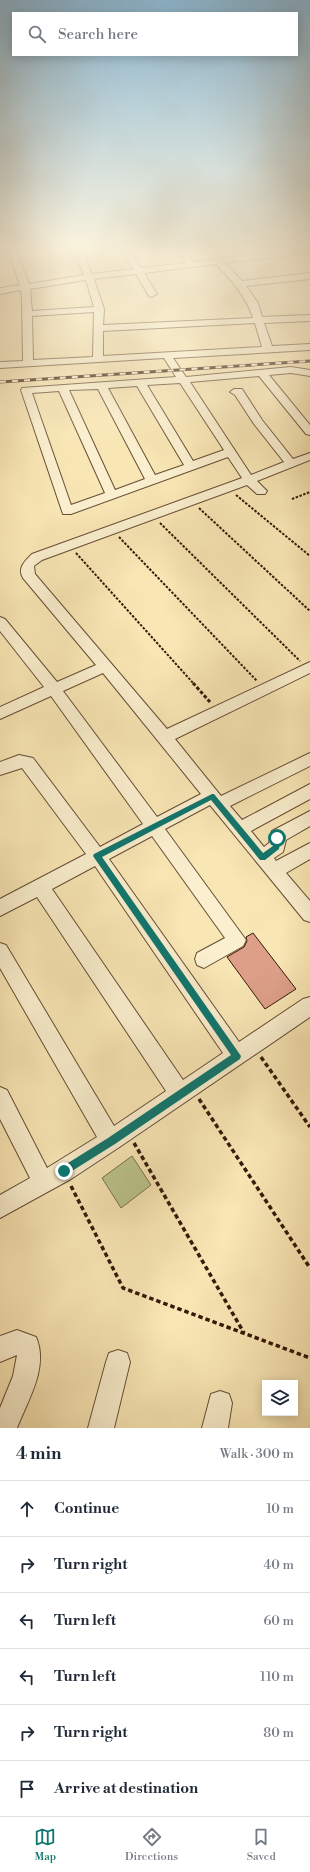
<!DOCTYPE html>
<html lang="en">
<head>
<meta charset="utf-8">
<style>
	:root { --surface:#fff; --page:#f6f6f7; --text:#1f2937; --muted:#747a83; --line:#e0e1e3; --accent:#0f766e }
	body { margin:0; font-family:"Libre Bodoni",serif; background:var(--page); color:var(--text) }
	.controls { position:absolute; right:12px; bottom:12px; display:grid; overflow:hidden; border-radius:0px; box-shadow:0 2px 10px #0003 }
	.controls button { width:36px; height:36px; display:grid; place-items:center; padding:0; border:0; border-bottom:1px solid var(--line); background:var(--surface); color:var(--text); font:20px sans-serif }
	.stop { position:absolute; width:12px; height:12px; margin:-9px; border:3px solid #0f766e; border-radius:50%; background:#fff }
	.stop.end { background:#0f766e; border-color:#fff; box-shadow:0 1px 4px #0008 }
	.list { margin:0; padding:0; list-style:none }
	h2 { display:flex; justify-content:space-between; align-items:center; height:52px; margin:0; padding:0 16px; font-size:17px }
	h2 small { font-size:13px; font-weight:400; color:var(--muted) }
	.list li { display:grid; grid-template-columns:26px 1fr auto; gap:12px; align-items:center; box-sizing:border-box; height:56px; padding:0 16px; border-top:1px solid var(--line) }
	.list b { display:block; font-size:15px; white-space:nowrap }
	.list em { font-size:13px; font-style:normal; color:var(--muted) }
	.icon { flex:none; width:22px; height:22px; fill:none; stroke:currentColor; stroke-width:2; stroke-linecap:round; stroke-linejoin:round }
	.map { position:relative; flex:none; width:310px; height:1428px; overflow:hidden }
	.search { position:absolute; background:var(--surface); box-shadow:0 2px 10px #0003; left:12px; right:12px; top:12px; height:44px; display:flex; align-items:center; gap:10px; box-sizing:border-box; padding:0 14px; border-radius:0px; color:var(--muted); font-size:15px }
	.sheet { height:388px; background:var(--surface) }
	nav { display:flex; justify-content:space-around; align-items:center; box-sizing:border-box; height:56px; border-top:1px solid var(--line); background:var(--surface); font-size:11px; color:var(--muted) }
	nav a { display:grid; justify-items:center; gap:2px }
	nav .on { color:var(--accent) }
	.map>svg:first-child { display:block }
	.green { fill:#bcc58e; stroke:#7a6f4c }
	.building { fill:#dd9f88; stroke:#37190a }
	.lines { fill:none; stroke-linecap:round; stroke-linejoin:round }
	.minor-casing { stroke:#674c34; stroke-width:2 }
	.path-far2 { stroke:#37190a; stroke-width:2; stroke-dasharray:2.5 1.5; stroke-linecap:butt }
	.path-far1 { stroke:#37190a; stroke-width:3; stroke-dasharray:3.5 2; stroke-linecap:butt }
	.path { stroke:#37190a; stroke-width:3.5; stroke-dasharray:4.5 3; stroke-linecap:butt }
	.minor { fill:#faefce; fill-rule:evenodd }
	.rail-casing { stroke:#37190a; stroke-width:3 }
	.rail { stroke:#faefce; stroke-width:2; stroke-dasharray:6; stroke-linecap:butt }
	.route { fill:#0f766e }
</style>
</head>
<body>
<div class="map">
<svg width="310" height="1428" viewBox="0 0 310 1428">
	<rect width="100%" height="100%" fill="#f8e6b4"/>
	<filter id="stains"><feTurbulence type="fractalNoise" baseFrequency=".005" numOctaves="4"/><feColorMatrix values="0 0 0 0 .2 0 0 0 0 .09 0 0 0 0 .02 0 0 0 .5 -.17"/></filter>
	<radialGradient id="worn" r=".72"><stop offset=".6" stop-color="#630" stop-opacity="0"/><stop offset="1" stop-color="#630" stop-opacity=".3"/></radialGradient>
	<path class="green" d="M 132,1156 L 151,1185 L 121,1208 L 102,1178 Z"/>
	<path class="building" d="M 253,933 L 296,989 L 265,1009 L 227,957 L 244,947 L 247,941 L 246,937 Z"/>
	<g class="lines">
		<g class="minor-casing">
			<path id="minor" d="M 8,251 L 16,251 L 29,284 L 84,275 L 74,251 L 82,251 L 92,274 L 133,269 L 122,251 L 130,251 L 141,268 L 186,263 L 178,251 L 187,251 L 194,262 L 283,251 L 310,251 L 307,254 L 225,263 L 242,281 L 310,273 L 310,279 L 246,286 L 258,303 L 262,317 L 310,315 L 310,321 L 264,323 L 272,346 L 310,344 L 310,350 L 173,358 L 186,377 L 291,367 L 310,370 L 310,376 L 291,373 L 269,375 L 310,425 L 310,435 L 306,434 L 259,376 L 190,382 L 251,475 L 284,462 L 254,424 L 235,395 L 230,392 L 234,389 L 242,389 L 262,420 L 293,459 L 310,453 L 310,460 L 257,481 L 267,491 L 265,494 L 257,494 L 247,485 L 42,560 L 34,566 L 35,574 L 167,729 L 310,662 L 310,673 L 175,739 L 221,796 L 310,753 L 310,766 L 230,806 L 242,820 L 310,784 L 310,799 L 251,831 L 264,847 L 269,843 L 272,831 L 310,811 L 310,826 L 286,840 L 283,852 L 274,858 L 276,861 L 310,843 L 310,859 L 286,873 L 310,901 L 310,922 L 304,920 L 210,805 L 165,829 L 246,940 L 243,946 L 204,968 L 197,965 L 195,959 L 197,953 L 225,938 L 152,836 L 109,859 L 239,1042 L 303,999 L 310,997 L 310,1017 L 118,1148 L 71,1179 L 0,1218 L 0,1195 L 30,1178 L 0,1119 L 0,1087 L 7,1090 L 47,1168 L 97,1137 L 0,968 L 0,943 L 6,945 L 114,1126 L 166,1091 L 37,897 L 0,916 L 0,899 L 86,854 L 22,768 L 0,775 L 0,762 L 19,755 L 33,758 L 100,847 L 143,824 L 51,696 L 0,719 L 0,707 L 44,687 L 0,631 L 0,617 L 5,619 L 57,682 L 96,665 L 23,578 C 17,568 25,561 32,554 L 242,478 L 228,457 L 71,514 L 63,514 L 21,390 L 22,388 L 176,377 L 164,358 L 0,368 L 0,362 L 23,361 L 22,300 L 21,290 L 0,294 L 0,288 L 20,285 ZM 216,264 C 232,281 246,296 253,318 L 103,325 L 104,309 L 94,279 L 136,274 L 149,296 L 152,297 L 157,294 L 144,273 ZM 86,280 L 94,307 L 32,311 L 30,289 ZM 94,312 L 93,357 L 33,360 L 32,316 ZM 255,323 L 262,347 L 103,356 L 103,331 ZM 180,383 L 224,450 L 193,461 L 147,385 ZM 137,386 L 184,465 L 155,475 L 108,388 ZM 98,389 L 145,479 L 115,490 L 69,390 ZM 59,391 L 105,493 L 71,505 L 32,393 ZM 103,673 L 201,794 L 157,817 L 63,691 ZM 95,866 L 223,1053 L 183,1080 L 52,889 Z
				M 17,1330 L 36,1337 C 49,1367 28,1400 17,1428 L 0,1428 L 0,1408 L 13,1376 L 17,1355 L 0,1362 L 0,1336 Z
				M 118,1350 L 127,1353 L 130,1362 L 114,1428 L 88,1428 L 106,1362 L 109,1353 Z
				M 220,1391 L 229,1394 L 232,1403 L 228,1428 L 202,1428 L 211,1394 Z"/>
		</g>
		<path class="path-far2" d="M 236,495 L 310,556
			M 292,499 L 310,492
			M 199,508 L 310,611
			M 160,523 L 300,661
			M 119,537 L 257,681
			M 76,553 L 194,684"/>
		<path class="path-far1" d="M 193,683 L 210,702"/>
		<path class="path" d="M 261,1057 L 310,1127
			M 199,1099 L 310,1268
			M 134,1143 L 244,1333
			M 71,1186 L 123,1288 L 310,1358"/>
		<use href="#minor" class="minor"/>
		<g class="rail-casing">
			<path id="rail" d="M 0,382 L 310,361"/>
		</g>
		<use href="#rail" class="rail"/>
	</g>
	<linearGradient id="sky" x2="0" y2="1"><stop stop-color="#8bb8d4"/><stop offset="0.56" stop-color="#fcf4dd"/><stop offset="1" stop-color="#fcf4dd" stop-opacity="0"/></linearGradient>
	<rect width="310" height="451" fill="url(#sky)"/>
	<path class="route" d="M 212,794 L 214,794 L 263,853 L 273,846 L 273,838 L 277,835 L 281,838 L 279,849 L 265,860 L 260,860 L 211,800 L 102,857 L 241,1056 L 240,1059 L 115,1144 L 64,1176 L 60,1174 L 59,1171 L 60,1168 L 108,1138 L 231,1055 L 93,856 L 94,854 Z"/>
	<rect width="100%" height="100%" filter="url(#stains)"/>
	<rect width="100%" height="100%" fill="url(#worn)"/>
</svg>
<div class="controls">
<button><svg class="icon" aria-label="layers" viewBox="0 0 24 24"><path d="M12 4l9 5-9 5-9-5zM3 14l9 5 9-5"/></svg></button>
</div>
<div class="stop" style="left:277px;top:838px"></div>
<div class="stop end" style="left:64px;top:1171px"></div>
<div class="search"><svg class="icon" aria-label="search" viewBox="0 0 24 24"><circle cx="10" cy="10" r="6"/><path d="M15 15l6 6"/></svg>Search here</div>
</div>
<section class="sheet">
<h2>4 min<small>Walk · 300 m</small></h2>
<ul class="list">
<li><svg class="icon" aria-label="ahead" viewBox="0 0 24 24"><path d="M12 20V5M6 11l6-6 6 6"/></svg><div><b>Continue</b></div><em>10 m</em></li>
<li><svg class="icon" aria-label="right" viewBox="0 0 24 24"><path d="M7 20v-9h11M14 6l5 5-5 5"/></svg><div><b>Turn right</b></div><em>40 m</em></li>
<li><svg class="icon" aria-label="left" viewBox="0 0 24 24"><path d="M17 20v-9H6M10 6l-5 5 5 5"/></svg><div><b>Turn left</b></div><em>60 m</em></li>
<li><svg class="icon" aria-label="left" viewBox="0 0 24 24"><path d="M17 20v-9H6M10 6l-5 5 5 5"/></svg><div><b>Turn left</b></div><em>110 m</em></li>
<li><svg class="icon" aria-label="right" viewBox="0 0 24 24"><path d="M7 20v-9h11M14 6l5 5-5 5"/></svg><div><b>Turn right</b></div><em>80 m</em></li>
<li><svg class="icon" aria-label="arrive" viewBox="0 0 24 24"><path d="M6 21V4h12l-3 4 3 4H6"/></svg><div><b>Arrive at destination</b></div></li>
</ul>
</section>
<nav>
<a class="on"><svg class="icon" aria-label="map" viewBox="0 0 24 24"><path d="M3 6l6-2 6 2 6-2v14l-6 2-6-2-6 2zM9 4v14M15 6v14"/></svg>Map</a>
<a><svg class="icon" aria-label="directions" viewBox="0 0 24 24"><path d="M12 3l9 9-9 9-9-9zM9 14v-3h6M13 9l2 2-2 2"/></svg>Directions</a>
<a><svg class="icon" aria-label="saved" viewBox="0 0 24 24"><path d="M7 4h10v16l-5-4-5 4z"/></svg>Saved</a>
</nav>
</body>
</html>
